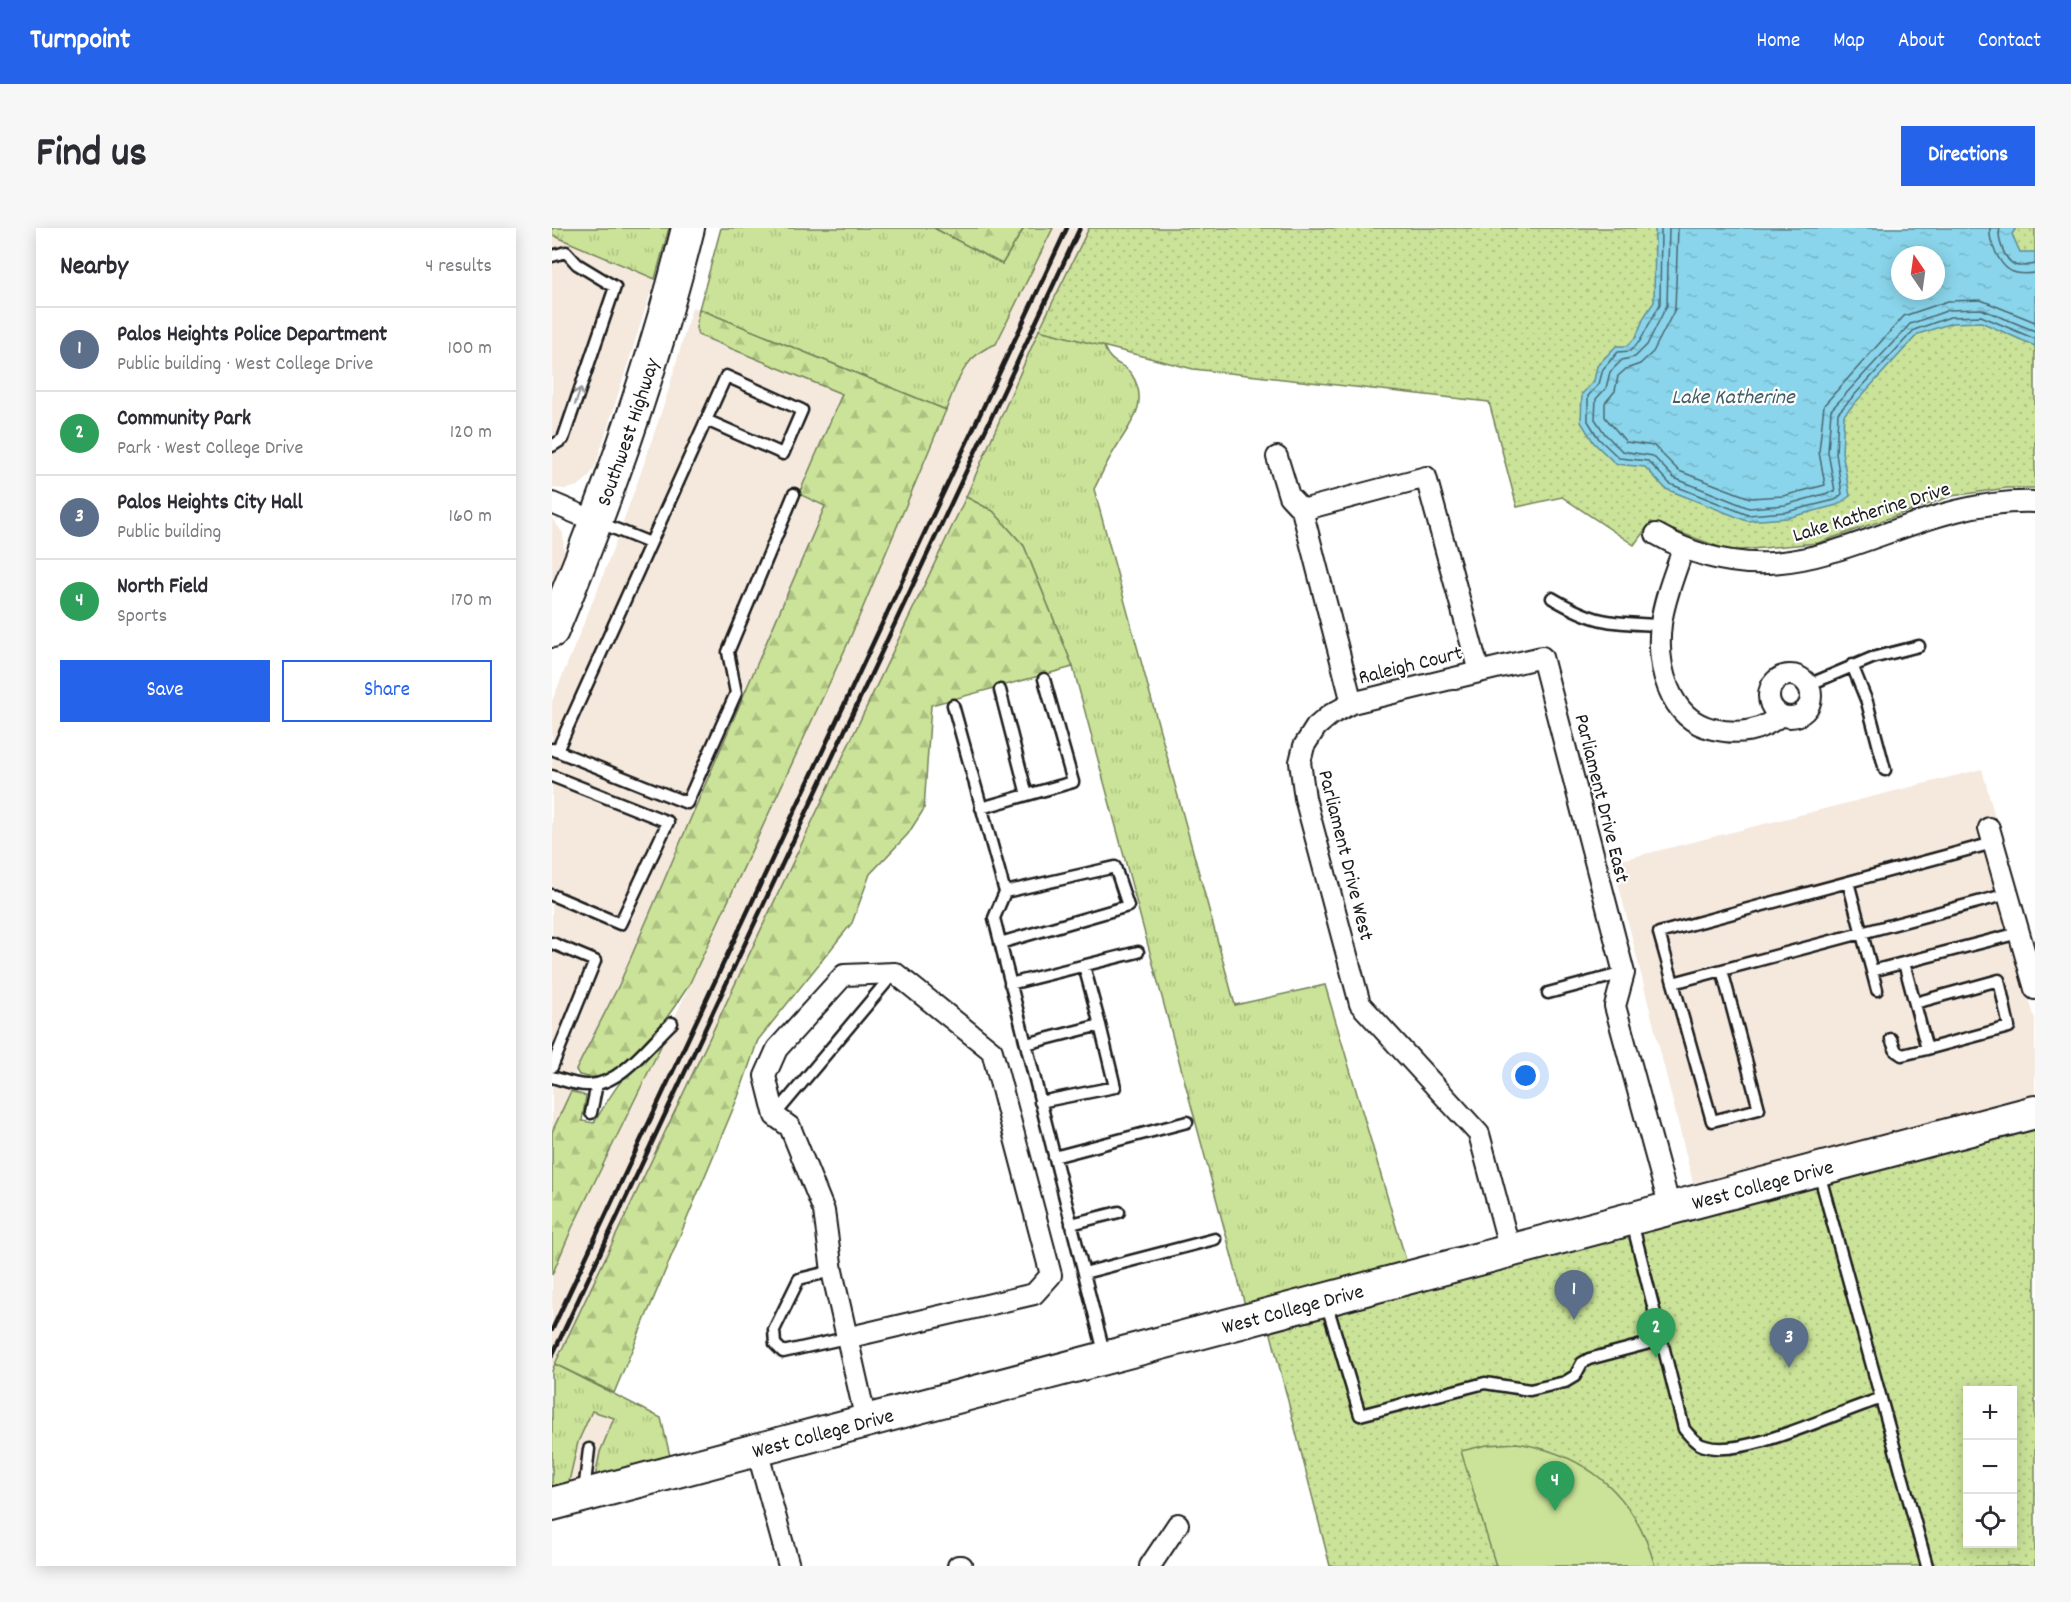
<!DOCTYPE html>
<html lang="en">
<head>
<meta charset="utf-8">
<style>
	:root { --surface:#fff; --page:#f7f7f7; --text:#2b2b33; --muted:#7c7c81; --line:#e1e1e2; --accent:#2563eb }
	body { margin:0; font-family:Dekko,sans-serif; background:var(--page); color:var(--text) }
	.controls { position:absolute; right:18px; bottom:18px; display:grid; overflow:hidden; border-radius:0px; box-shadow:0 3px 15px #0003 }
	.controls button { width:54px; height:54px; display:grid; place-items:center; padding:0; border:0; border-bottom:2px solid var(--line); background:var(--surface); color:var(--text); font:30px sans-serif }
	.compass { position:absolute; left:1339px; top:18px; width:54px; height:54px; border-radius:50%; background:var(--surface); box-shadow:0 3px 15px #0003; rotate:347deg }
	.you { position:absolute; left:974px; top:848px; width:21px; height:21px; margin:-15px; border:4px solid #fff; border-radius:50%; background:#1a73e8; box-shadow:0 0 0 9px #1a73e833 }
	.badge { display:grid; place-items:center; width:39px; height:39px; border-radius:50%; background:var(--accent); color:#fff; font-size:20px; font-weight:700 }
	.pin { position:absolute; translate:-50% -50px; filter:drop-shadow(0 2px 3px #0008) }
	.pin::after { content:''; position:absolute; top:32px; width:21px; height:18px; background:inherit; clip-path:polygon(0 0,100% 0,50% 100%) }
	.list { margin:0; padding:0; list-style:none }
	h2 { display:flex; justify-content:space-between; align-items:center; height:78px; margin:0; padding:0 24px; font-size:26px }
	h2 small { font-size:20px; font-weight:400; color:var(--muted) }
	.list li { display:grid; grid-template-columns:39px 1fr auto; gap:18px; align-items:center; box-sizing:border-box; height:84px; padding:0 24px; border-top:2px solid var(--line) }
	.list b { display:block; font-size:22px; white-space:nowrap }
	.list p { margin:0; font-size:20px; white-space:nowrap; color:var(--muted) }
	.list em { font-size:20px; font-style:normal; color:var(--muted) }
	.actions { display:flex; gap:12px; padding:18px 24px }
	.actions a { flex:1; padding:14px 0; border:2px solid var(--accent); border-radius:0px; text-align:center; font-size:21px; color:var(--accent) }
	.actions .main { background:var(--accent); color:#fff }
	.icon { flex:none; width:33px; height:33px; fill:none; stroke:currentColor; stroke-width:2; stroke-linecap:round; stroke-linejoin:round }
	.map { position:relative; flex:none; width:1483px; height:1338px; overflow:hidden; border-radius:0px }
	header { display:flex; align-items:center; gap:36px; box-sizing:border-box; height:84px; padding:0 30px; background:var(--accent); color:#fff }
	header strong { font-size:28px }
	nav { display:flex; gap:33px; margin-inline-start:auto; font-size:21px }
	.intro { display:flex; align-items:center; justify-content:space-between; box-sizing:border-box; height:144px; padding:0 36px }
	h1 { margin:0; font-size:42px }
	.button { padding:15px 27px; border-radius:0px; background:var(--accent); color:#fff; font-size:21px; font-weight:700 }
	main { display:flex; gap:36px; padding:0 36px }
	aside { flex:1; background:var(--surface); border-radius:0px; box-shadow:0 3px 15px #0003 }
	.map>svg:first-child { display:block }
	.built { fill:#f5e9dd }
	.grass { fill:url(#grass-tufts); stroke:#73805a; stroke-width:1.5 }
	.forest { fill:url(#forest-firs); stroke:#73805a; stroke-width:1.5 }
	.park { fill:url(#park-dots); stroke:#73805a; stroke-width:1.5; fill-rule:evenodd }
	.pitch { fill:#cae398; stroke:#73805a; stroke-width:1.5 }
	.water { fill:url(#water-ripples); stroke:#5e8b98; stroke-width:1.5; fill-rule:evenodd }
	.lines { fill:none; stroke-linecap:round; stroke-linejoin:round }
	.shore { stroke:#48666f; stroke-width:1.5 }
	.service-casing { stroke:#1c1c1c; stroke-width:15 }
	.minor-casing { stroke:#1c1c1c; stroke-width:24 }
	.primary-casing { stroke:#1c1c1c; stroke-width:36 }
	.service { stroke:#fff; stroke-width:10 }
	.minor { stroke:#fff; stroke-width:20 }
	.primary { stroke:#fff; stroke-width:32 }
	.rail { stroke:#1c1c1c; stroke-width:4.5 }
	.oneway { stroke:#999 }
	.labels { text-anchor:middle; stroke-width:4.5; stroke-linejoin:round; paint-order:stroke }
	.street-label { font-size:21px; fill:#1c1c1c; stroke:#fff }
	.water-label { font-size:22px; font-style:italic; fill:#425d64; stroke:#fff }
</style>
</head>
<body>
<header>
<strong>Turnpoint</strong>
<nav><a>Home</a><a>Map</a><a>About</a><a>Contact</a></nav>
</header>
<div class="intro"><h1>Find us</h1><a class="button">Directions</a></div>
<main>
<aside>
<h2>Nearby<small>4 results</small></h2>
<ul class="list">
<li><span class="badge" style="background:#5c6f8a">1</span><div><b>Palos Heights Police Department</b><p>Public building · West College Drive</p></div><em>100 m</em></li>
<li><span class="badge" style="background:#2e9e5b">2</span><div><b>Community Park</b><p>Park · West College Drive</p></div><em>120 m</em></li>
<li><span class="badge" style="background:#5c6f8a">3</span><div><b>Palos Heights City Hall</b><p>Public building</p></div><em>160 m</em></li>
<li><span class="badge" style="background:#2e9e5b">4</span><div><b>North Field</b><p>Sports</p></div><em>170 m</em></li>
</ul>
<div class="actions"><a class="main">Save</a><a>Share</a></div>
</aside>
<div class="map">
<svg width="1483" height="1338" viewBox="0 0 1483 1338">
	<defs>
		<pattern id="grass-tufts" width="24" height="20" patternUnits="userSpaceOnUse" patternTransform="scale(1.5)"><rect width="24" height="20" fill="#cae398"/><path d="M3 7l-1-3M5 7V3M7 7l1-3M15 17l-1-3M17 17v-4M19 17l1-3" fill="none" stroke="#adc282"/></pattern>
		<pattern id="forest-firs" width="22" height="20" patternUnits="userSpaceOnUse" patternTransform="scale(1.5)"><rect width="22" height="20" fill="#cae398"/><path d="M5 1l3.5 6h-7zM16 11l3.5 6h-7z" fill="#adc282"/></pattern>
		<pattern id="park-dots" width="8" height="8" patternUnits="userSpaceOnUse" patternTransform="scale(1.5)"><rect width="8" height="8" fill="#cae398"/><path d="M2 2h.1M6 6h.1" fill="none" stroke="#adc282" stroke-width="1.8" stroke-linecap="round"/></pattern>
		<pattern id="water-ripples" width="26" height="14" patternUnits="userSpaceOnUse" patternTransform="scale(1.5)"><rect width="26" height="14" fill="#8ad5eb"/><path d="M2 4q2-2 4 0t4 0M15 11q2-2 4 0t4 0" fill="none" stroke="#76b6c9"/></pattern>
	</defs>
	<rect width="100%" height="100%" fill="#fff"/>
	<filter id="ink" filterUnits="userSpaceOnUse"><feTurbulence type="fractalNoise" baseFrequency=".0167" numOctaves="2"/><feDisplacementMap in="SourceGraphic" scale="12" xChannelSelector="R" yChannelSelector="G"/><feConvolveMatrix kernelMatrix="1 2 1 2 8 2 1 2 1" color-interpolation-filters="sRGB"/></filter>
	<g filter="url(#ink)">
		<path class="built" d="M 501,0 L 537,0 L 487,102 L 414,269 L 0,1143 L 0,1047 L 20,1000 L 120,795 L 296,415 L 413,138 L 424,125 L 444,116 Z
			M 0,7 L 103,51 L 43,239 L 36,250 L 26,258 L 14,261 L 0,260 Z
			M 140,79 L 147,81 L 144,100 L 146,107 L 153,111 L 290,166 L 247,266 L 274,278 L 67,757 L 24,842 L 19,863 L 0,904 L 0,473 L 49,353 L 87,250 L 115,167 Z
			M 0,290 L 11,305 L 12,324 L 0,356 Z
			M 1430,541 L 1476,711 L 1483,710 L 1483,732 L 1462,717 L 1483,791 L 1483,866 L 1478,871 L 1141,955 L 1061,634 Z
			M 40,1183 L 62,1190 L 48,1224 L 43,1250 L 16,1258 L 26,1214 Z"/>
		<path class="grass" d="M 0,0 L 117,0 L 103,51 L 0,7 Z
			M 169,0 L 382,0 L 450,36 L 472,0 L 501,0 L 444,116 C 413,126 405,154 394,182 L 147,81 Z
			M 487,102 L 552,118 C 558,138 572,134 580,147 C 599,177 576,198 562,223 C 554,235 549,248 542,261 L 683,777 L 773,757 L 856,1039 L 694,1081 L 521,439 L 472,318 L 441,283 L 414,269 Z
			M 3,1136 L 109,1190 L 119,1232 L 43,1250 L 48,1224 L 62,1190 L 40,1183 L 26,1214 L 16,1258 L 0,1262 L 0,1143 Z"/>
		<path class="forest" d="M 382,0 L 472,0 L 450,36 Z
			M 147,81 L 394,182 L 296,415 L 137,757 C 121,782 80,842 50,849 C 42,851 35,849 27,847 L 24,842 L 67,757 L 273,278 L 247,266 L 290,166 L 146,107 L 144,100 Z
			M 414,269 L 441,283 L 472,318 L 521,439 L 379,477 L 372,581 L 356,606 L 318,646 L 300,695 L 206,812 L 186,869 L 62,1165 L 3,1136 Z
			M 109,818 L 20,1000 L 0,1047 L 0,904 L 19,863 L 34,868 L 30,893 L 42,895 C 62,861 75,839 109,818 Z"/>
		<path class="park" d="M 537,0 L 1483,0 L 1483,260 L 1455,260 L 1400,268 L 1266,315 L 1178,323 L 1099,294 L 1082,317 L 1010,269 L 965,279 L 937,174 L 641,141 L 487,102 ZM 1348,27 L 1384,27 L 1384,63 L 1348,63 Z
			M 1483,902 L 1483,1338 L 778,1338 L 717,1098 ZM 1416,1162 L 1460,1162 L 1460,1316 L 1416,1316 Z"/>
		<path class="pitch" d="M 965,1215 C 1037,1227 1083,1267 1103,1338 L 944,1338 L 909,1223 L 935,1217 Z"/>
		<path class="water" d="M 1103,0 L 1464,0 L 1460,6 L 1468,24 L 1483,24 L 1483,118 L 1429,94 L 1400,95 L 1366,106 L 1292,187 L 1290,224 L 1298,268 L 1285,277 L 1235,290 L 1195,293 L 1114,261 L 1093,239 L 1064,236 L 1042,215 L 1029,194 L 1030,166 L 1042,153 L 1045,138 L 1064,118 L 1075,118 L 1084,109 L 1092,89 L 1102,74 ZM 1348,27 L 1384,27 L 1384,63 L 1348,63 Z"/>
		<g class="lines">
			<path class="shore" d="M 1109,0 L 1108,76 L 1088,113 L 1078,123 L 1066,124 L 1051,141 L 1047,156 L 1036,168 L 1036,193 L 1047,211 L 1067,230 L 1096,233 L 1118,256 L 1196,287 L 1234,284 L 1283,272 L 1290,266 L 1284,225 L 1286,185 L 1362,102 L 1398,89 L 1429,88 L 1483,111
				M 1117,0 L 1115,77 L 1095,117 L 1083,129 L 1070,132 L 1058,144 L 1054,160 L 1044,171 L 1043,191 L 1053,206 L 1070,223 L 1101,228 L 1122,250 L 1197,280 L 1233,277 L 1283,263 L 1276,224 L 1279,182 L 1358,96 L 1397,82 L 1429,81 L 1483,103
				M 1126,0 L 1123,81 L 1101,124 L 1088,136 L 1074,141 L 1066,148 L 1063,163 L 1053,175 L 1053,189 L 1074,214 L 1102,218 L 1127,243 L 1198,270 L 1231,268 L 1273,257 L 1267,224 L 1272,177 L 1352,88 L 1396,73 L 1429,72 L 1483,94
				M 1438,0 C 1437,9 1439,15 1443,23 C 1452,43 1461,48 1483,45
				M 1448,0 C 1445,10 1452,32 1463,37 C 1469,40 1476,37 1483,36"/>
			<g class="service-casing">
				<path id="service" d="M 0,28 L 14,24 L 25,36 L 63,59 L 11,211 L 0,218
					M 46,294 L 98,315
					M 1000,370 C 1044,396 1059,395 1109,397
					M 1300,437 L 1315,474 L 1333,542
					M 1256,457 L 1320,430 L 1367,418
					M 448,462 L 475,567
					M 401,477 L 453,664 L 442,690 L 553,1128
					M 0,521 L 135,575 L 184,465 L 176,424 L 242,266
					M 5,523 L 174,148 L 250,182 L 231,226 L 154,192
					M 0,548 L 116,594 L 68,696 L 0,667
					M 429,580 L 521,554 L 492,451
					M 1296,654 L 1320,743 L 1467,705
					M 0,715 L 43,733 L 0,839
					M 448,715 L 576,678 L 563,639 L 453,664
					M 1352,735 L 1375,821 L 1457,799 L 1447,752 L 1363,775
					M 1170,742 L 1207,881 L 1160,893 L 1107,705 L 1441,615
					M 1320,743 L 1325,762
					M 1121,755 L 1456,666
					M 458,756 L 586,724
					M 996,765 L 1072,745
					M 1339,811 L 1344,823 L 1350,827 L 1375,821
					M 474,816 L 548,797 L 532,738
					M 0,849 C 11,852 26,858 37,857 C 70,856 98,815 120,795
					M 488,874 L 563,859 L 548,797
					M 39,885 L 45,856
					M 223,887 L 342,745
					M 502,929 L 635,894
					M 1267,945 L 1375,1338
					M 1080,994 L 1132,1201 C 1138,1208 1144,1216 1153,1218 C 1192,1231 1286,1183 1328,1171
					M 519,996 L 567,984
					M 280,1043 L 247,1051 L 222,1102 L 223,1116 L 231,1124 L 294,1110
					M 532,1045 L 663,1011
					M 774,1074 L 808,1187 L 933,1155 L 978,1162 L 1013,1154 L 1023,1148 L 1030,1135 L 1037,1131 L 1109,1112
					M 32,1264 L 37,1221"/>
			</g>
			<g class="minor-casing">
				<path id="minor" d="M 725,229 L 737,268 L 750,282 L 800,475
					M 0,275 L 45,294
					M 750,282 L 874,249 L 927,444 L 990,429 L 1072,745 L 1063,778 L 1118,980
					M 1104,306 C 1249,389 1340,269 1483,274
					M 1131,321 C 1123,345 1112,371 1109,396 C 1104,436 1116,491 1161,501 C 1187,507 1208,504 1229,487
					M 927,444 L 800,475 L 778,487 L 764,499 L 752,518 L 748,534 L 753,570 L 808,776 L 927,906 L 958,1022
					M1217 468a21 21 0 1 1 42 0a21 21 0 1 1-42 0Z
					M 1437,600 L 1483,761
					M 294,1110 L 482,1066 L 499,1047 L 440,823 L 343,745 L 292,747 L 225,821 L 213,848 L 223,888 L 238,899 L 272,983 L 280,1043 L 314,1193
					M 205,1222 L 237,1338
					M 406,1338 L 410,1338
					M 598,1338 L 626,1296"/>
			</g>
			<g class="primary-casing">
				<g id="primary">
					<path id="s1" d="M 0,403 C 55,272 102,138 136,0"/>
					<path id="s2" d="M 0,1276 L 1483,884"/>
				</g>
			</g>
			<use href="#service" class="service"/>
			<use href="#minor" class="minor"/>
			<use href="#primary" class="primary"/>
			<path class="rail" d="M 0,1102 L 515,0
				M 0,1128 L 528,0"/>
		</g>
		<defs><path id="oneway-shaft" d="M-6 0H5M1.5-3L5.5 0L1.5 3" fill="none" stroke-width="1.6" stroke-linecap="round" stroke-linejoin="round" transform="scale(1.5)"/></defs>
		<use class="oneway" href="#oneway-shaft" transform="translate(26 168) rotate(-71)"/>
	</g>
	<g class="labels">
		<g class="street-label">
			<text dy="7" stroke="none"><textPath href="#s1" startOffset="213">Southwest Highway</textPath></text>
			<text transform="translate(1319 283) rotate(-17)" y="7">Lake Katherine Drive</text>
			<text transform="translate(858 436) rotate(-14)" y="7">Raleigh Court</text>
			<text transform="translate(1051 570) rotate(76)" y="7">Parliament Drive East</text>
			<text transform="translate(795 627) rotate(76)" y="7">Parliament Drive West</text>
			<text dy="7" stroke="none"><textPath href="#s2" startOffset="1252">West College Drive</textPath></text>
			<text dy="7" stroke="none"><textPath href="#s2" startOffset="766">West College Drive</textPath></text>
			<text dy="7" stroke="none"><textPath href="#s2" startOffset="280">West College Drive</textPath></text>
		</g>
		<g class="water-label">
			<text x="1181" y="175">Lake Katherine</text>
		</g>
	</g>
</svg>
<div class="controls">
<button>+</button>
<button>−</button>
<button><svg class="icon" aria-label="locate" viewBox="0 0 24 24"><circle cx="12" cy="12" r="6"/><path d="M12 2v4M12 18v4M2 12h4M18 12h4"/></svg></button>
</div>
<svg class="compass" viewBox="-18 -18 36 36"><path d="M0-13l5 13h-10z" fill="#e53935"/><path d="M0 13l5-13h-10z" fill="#7c7c81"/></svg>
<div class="you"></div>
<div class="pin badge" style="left:1022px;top:1092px;background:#5c6f8a">1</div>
<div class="pin badge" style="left:1104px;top:1130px;background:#2e9e5b">2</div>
<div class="pin badge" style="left:1237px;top:1140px;background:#5c6f8a">3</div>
<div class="pin badge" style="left:1003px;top:1283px;background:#2e9e5b">4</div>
</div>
</main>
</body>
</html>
